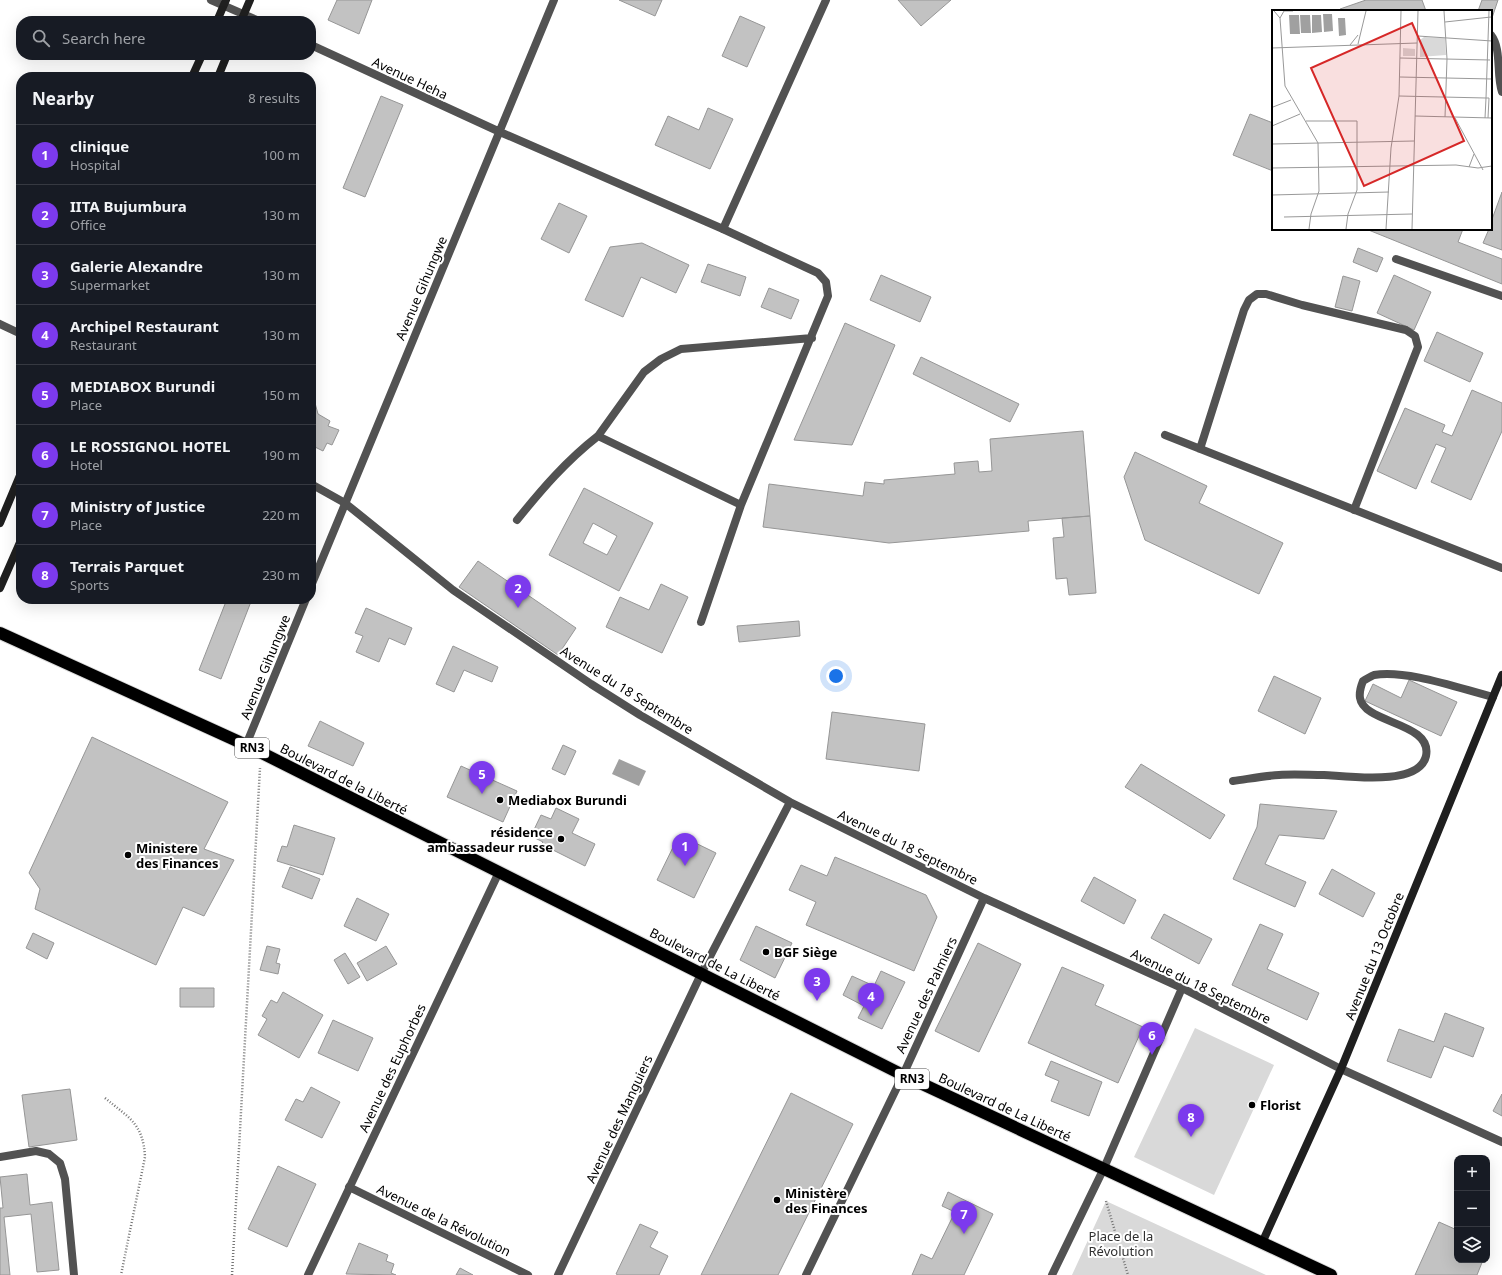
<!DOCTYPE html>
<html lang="en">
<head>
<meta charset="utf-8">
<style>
	:root { --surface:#171b24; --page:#20242c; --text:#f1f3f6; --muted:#9ea1a6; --line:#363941; --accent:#7c3aed }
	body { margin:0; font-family:"Noto Sans",sans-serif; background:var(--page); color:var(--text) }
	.controls { position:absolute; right:12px; bottom:12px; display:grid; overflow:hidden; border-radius:8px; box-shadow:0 4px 16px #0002 }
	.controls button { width:36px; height:36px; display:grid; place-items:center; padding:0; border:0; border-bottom:1px solid var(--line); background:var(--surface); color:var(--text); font:20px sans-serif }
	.you { position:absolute; left:836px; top:676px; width:14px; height:14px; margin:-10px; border:3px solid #fff; border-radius:50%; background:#1a73e8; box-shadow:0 0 0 6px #1a73e833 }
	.badge { display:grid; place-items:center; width:26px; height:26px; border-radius:50%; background:var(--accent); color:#fff; font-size:13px; font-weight:700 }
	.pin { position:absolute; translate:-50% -33px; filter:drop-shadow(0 1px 2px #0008) }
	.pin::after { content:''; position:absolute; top:21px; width:14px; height:12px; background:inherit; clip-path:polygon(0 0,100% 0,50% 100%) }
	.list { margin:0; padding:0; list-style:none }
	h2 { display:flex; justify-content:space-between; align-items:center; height:52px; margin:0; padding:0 16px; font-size:17px }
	h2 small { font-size:13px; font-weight:400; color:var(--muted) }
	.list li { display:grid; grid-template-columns:26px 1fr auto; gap:12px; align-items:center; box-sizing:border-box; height:60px; padding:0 16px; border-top:1px solid var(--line) }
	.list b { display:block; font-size:15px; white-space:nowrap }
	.list p { margin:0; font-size:13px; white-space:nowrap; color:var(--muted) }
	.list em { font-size:13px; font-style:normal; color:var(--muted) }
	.icon { flex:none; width:22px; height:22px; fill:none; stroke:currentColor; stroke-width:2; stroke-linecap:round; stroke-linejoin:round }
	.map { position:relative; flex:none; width:1502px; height:1275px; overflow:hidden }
	.search { position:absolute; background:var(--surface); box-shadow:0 4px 16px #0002; left:16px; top:16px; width:300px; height:44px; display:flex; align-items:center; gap:10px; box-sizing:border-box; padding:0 14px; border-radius:16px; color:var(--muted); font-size:15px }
	.panel { position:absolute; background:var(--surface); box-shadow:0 4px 16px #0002; left:16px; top:72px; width:300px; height:532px; border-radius:16px }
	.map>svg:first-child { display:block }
	.green { fill:#d9d9d9 }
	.water { fill:#a0a0a0 }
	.building { fill:#c2c2c2; stroke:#969696; fill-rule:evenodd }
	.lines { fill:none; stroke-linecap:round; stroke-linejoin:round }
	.highway-casing { stroke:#dbdbdb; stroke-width:14 }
	.path { stroke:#747474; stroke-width:2.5; stroke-dasharray:1 2; stroke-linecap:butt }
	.lane { stroke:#525252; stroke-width:8 }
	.street { stroke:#525252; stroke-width:8 }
	.secondary { stroke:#1f1f1f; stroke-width:8 }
	.highway { stroke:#000; stroke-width:12 }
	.poi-dot { fill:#000; stroke:#fff; stroke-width:1.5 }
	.labels { text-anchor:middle; stroke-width:4; stroke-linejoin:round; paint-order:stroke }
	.shield { fill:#fff; stroke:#4c4c4c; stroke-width:1 }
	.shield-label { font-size:12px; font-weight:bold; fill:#000 }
	.street-label { font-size:13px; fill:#000; stroke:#fff }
	.poi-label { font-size:13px; font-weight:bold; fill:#000; stroke:#fff; text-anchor:start }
	.park-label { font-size:13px; fill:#303030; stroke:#fff }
	.inset-road { fill:none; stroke:#999; stroke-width:1 }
	.view { fill:#d62828; fill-opacity:0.15; stroke:#d62828; stroke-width:2 }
	.inset-edge { fill:none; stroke:#000; stroke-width:2 }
</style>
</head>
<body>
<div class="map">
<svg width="1502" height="1275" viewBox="0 0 1502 1275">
	<rect width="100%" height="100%" fill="#fff"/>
	<path class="green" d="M 1195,1028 L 1274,1065 L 1214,1195 L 1134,1157 Z
		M 1106,1201 L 1266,1275 L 1072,1275 Z"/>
	<path class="water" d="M 619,759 L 646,771 L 639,786 L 612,774 Z"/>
	<path class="building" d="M 337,0 L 372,0 L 359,34 L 328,20 Z
		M 619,0 L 662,0 L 655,16 Z
		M 898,0 L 951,0 L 921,26 Z
		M 1366,0 L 1422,0 L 1426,11 L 1341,11 L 1340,9 Z
		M 1482,0 L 1498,0 L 1491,21 L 1491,11 L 1478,11 Z
		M 740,16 L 765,27 L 747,67 L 722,56 Z
		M 381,96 L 403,105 L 365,197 L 343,188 Z
		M 708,108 L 733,119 L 710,169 L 655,145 L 668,116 L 699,130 Z
		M 1250,114 L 1273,123 L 1273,171 L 1233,155 Z
		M 1502,192 L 1502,250 L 1483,243 L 1489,229 L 1491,229 L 1491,222 Z
		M 559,203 L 587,216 L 569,253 L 541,239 Z
		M 1366,229 L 1463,229 L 1458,242 L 1502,259 L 1502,284 Z
		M 642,243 L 689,265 L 676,293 L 641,277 L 623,317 L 585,300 L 610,247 Z
		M 1358,248 L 1383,258 L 1377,272 L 1353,262 Z
		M 708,264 L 746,277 L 740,296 L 701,282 Z
		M 881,275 L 931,297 L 920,322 L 870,300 Z
		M 1394,275 L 1431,292 L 1414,330 L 1377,313 Z
		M 1343,276 L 1360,281 L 1352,311 L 1335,307 Z
		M 769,288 L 799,300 L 791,319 L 761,307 Z
		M 845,323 L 895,345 L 852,445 L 794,440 Z
		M 1437,332 L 1483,353 L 1470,382 L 1424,361 Z
		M 921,357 L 1019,404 L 1010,422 L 913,374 Z
		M 1472,390 L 1502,403 L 1502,431 L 1471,500 L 1431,482 L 1446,448 L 1436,444 L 1416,489 L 1377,471 L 1405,408 L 1445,425 L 1442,432 L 1452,436 Z
		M 311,401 L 315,403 L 318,414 L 330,421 L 328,426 L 339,430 L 332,445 L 327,443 L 323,451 L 311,445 Z
		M 1083,431 L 1090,516 L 1028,521 L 1029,531 L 889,543 L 763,527 L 769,484 L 863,496 L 865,482 L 884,484 L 884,480 L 955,474 L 954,463 L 978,461 L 979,472 L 992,471 L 990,439 Z
		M 1135,452 L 1207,486 L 1199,503 L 1283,543 L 1259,594 L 1145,540 L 1124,477 Z
		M 584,488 L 653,523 L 619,591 L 549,555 ZM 593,523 L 617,536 L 607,555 L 583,543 Z
		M 1090,516 L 1096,593 L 1069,595 L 1067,578 L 1056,579 L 1053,538 L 1064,537 L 1062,518 Z
		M 478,561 L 576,628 L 558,655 L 459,587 Z
		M 661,584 L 688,597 L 662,653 L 606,627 L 620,597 L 649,610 Z
		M 227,599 L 252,599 L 221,679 L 199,670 Z
		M 366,608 L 412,628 L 405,645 L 389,638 L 379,662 L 356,652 L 363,636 L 355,633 Z
		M 799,621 L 800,636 L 739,642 L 737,626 Z
		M 453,646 L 498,667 L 492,682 L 464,670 L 454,692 L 436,684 Z
		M 1274,676 L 1321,698 L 1305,734 L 1258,711 Z
		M 1409,680 L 1457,702 L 1441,736 L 1365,701 L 1373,684 L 1401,698 Z
		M 832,712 L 925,724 L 919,771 L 826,759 Z
		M 320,721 L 364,743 L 353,766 L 308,746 Z
		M 92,737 L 228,802 L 204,849 L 234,860 L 204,916 L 183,907 L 156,965 L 35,909 L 40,889 L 29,873 Z
		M 563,745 L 576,751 L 565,775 L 552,769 Z
		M 1141,764 L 1225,815 L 1210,839 L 1125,787 Z
		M 461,766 L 517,791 L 503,822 L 447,797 Z
		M 1260,804 L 1337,811 L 1324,839 L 1279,835 L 1265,864 L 1306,882 L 1295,907 L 1233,879 L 1257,827 Z
		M 556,808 L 579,819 L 572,833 L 595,844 L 585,866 L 541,844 L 543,842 L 531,836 L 541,815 L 551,819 Z
		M 294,825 L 335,838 L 323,875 L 277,861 L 282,846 L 287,847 Z
		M 679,835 L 716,853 L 694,898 L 657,880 Z
		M 835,857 L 926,895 L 937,917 L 914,971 L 806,925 L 816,902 L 789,890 L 801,865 L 827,876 Z
		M 290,867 L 320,879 L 312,899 L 282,887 Z
		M 1332,869 L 1375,893 L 1363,917 L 1319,894 Z
		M 1094,877 L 1136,900 L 1124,924 L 1081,901 Z
		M 357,898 L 389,914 L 376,941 L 344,926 Z
		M 1164,914 L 1212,939 L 1199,964 L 1151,938 Z
		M 1260,924 L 1283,934 L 1267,969 L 1319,993 L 1307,1020 L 1232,985 Z
		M 756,926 L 792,943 L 775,978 L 740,960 Z
		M 33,933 L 54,943 L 47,959 L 26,948 Z
		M 978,943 L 1021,964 L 979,1052 L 935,1031 Z
		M 267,946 L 280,949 L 276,963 L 280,964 L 278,974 L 260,970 Z
		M 386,946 L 397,964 L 367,981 L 357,963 Z
		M 345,953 L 360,977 L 348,984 L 334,960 Z
		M 1062,967 L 1104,985 L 1095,1005 L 1143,1027 L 1118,1083 L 1028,1043 Z
		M 881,971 L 905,982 L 882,1029 L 858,1018 L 864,1006 L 843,995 L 852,976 L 874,986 Z
		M 180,988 L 214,988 L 214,1007 L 180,1007 Z
		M 283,992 L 323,1015 L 299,1058 L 258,1035 L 267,1019 L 262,1016 L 271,1000 L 277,1003 Z
		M 1445,1013 L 1484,1028 L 1473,1057 L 1444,1046 L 1431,1078 L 1387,1061 L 1399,1029 L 1434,1042 Z
		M 333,1020 L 373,1038 L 358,1071 L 318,1053 Z
		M 1051,1061 L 1102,1082 L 1089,1116 L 1051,1101 L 1059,1081 L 1045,1075 Z
		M 311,1087 L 340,1102 L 322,1138 L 285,1120 L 296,1099 L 303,1102 Z
		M 70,1089 L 77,1140 L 29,1147 L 22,1095 Z
		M 791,1093 L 853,1124 L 778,1275 L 701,1275 Z
		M 1502,1094 L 1502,1116 L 1493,1111 Z
		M 278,1166 L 316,1184 L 287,1247 L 248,1229 Z
		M 27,1174 L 30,1205 L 52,1202 L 59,1270 L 37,1272 L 31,1214 L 4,1217 L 10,1275 L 0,1275 L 0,1208 L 3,1208 L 0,1177 Z
		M 948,1192 L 993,1214 L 964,1275 L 912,1275 L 921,1254 L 932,1259 L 955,1212 L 942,1206 Z
		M 1439,1222 L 1457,1230 L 1457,1260 L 1483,1260 L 1477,1275 L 1415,1275 Z
		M 640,1224 L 658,1232 L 650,1247 L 668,1256 L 659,1275 L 618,1275 L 616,1274 Z
		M 359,1243 L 388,1255 L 386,1261 L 394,1264 L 391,1273 L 396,1275 L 346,1274 Z
		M 460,1268 L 473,1275 L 456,1275 Z"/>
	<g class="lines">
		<g class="highway-casing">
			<path id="highway" d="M 0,633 L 246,745 L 903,1075 L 1331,1275"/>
		</g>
		<path class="path" d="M 105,1098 C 129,1118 143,1123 145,1157 L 121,1275
			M 1106,1201 L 1128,1275
			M 232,1275 L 260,768"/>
		<path class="lane" d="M 1491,35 C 1502,49 1496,74 1502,92
			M 1396,259 L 1502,296
			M 1165,435 L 1502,568
			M 1200,449 L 1244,310 L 1249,300 L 1257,294 L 1266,294 L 1302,305 L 1406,330 L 1415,336 L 1418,347 L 1354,510
			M 741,505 L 598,436 L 644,372 L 661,359 L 681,349 L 812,338
			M 517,520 C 542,489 566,461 598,436
			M 701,622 L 741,505 L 828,296 L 826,282 L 818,273 L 723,229
			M 1233,781 C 1248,779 1264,776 1279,775 C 1294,774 1309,775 1324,775 C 1346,776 1419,787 1426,756 C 1433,722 1364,724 1360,698 C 1359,692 1361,686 1363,681 C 1367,679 1371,676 1374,675 C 1406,669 1461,689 1493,697
			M 0,1157 L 36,1151 L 49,1154 L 60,1163 L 65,1179 L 74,1275"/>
		<path class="street" d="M 211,0 L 259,21
			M 311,45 L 500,132 L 723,229 L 826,0
			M 0,324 L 21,334
			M 311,484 L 345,503 L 453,590 L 591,684 L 640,715 L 790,802 L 984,898 L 1182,988 L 1341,1069 L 1502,1142
			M 311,586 L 554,0
			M 246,745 L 306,599
			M 349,1187 L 528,1275
			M 308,1275 L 499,872
			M 558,1275 L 702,972 L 790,802
			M 806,1275 L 903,1075 L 984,898
			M 1052,1275 L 1104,1168 L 1182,988"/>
		<path class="secondary" d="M 217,21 L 226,0
			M 241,21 L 250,0
			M 192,77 L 202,55
			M 218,77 L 227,55
			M 0,523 L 21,473
			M 0,588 L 21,540
			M 1262,1243 L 1341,1069 L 1502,675"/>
		<use href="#highway" class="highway"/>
	</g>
	<g class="poi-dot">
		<circle cx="500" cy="800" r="4"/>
		<circle cx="561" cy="839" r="4"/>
		<circle cx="128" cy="855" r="4"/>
		<circle cx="766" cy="952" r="4"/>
		<circle cx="1252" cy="1105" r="4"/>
		<circle cx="777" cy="1200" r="4"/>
	</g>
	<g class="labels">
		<g class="shield">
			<rect x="235" y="738" width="34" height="20" rx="3"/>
			<rect x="895" y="1069" width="34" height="20" rx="3"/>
		</g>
		<g class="shield-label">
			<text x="252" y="752">RN3</text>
			<text x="912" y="1083">RN3</text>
		</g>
		<g class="street-label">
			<text transform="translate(410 78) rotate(25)" y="5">Avenue Heha</text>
			<text transform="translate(421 288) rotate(-67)" y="5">Avenue Gihungwe</text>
			<text transform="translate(265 667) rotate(-68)" y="5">Avenue Gihungwe</text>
			<text transform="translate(627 690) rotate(32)" y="5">Avenue du 18 Septembre</text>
			<text transform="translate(344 779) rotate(27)" y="5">Boulevard de la Liberté</text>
			<text transform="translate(908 847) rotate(26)" y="5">Avenue du 18 Septembre</text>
			<text transform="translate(1374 956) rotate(-68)" y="5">Avenue du 13 Octobre</text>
			<text transform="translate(715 964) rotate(27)" y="5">Boulevard de La Liberté</text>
			<text transform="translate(1201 986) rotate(26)" y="5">Avenue du 18 Septembre</text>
			<text transform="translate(926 995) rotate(-65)" y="5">Avenue des Palmiers</text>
			<text transform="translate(392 1068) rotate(-65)" y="5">Avenue des Euphorbes</text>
			<text transform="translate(1005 1107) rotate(25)" y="5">Boulevard de La Liberté</text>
			<text transform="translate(619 1119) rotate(-65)" y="5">Avenue des Manguiers</text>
			<text transform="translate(444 1220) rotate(26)" y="5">Avenue de la Révolution</text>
		</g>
		<g class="poi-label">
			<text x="508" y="805">Mediabox Burundi</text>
			<text x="553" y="837" text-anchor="end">résidence<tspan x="553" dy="15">ambassadeur russe</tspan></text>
			<text x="136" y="853">Ministere<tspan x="136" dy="15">des Finances</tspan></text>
			<text x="774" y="957">BGF Siège</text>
			<text x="1260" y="1110">Florist</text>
			<text x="785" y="1198">Ministère<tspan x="785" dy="15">des Finances</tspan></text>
		</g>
		<g class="park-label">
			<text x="1121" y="1241">Place de la<tspan x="1121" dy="15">Révolution</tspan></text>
		</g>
	</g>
	<g transform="translate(1272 10)">
		<rect width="220" height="220" fill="#fff"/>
		<path d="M 152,27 L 173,28 L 174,45 L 148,47 L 148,30 ZM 131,38 L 143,39 L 143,46 L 131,46 Z" fill="#d9d9d9"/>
		<path d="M 51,4 L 60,4 L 61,21 L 52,22 ZM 17,5 L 27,5 L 28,24 L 18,24 ZM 28,5 L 38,5 L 39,23 L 29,23 ZM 40,5 L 49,5 L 50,22 L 40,23 ZM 66,8 L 73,8 L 74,25 L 67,26 Z" fill="#a0a0a0"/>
		<path class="inset-road" d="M 2,1 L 8,8 L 13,76 L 46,133 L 47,181 L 39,204 L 37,219M 172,1 L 175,49 L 173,107M 8,8 L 12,1 L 21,1M 173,12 L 219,7M 146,26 L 220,31M 86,34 L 94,1M 78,35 L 86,25M 0,38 L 145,33M 128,48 L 218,50M 128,67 L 220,69M 127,86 L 214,88 L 213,108M 217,88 L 214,88 L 217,1M 1,97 L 19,90M 143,106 L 220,108M 183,108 L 211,160M 216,108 L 217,88M 34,111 L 85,111 L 85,180 L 76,204 L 74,219M 0,116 L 28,104M 0,134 L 142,131M 197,157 L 202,144M 0,158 L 184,155 L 206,158 L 220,156M 0,185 L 117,182M 12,207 L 140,204M 114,219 L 119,138 L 127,86 L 129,1M 140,219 L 146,1"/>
		<path class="view" d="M 140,13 L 192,131 L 92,176 L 39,58 Z"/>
		<rect width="220" height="220" class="inset-edge"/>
	</g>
</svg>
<div class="controls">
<button>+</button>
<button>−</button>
<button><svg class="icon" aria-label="layers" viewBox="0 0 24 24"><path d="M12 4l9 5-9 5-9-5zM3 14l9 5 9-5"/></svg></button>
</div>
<div class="you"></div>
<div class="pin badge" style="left:685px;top:866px">1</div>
<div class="pin badge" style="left:518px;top:608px">2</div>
<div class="pin badge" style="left:817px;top:1001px">3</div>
<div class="pin badge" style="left:871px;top:1016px">4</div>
<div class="pin badge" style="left:482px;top:794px">5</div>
<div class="pin badge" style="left:1152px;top:1055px">6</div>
<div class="pin badge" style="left:964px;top:1234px">7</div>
<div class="pin badge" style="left:1191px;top:1137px">8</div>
<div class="search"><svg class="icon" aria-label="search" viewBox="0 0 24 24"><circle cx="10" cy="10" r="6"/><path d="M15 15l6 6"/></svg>Search here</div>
<section class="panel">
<h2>Nearby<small>8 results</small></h2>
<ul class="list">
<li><span class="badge">1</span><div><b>clinique</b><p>Hospital</p></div><em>100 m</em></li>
<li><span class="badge">2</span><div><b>IITA Bujumbura</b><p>Office</p></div><em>130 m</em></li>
<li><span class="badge">3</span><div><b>Galerie Alexandre</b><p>Supermarket</p></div><em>130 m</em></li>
<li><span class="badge">4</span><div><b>Archipel Restaurant</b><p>Restaurant</p></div><em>130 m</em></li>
<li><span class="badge">5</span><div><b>MEDIABOX Burundi</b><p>Place</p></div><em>150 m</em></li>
<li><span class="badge">6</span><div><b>LE ROSSIGNOL HOTEL</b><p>Hotel</p></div><em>190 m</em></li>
<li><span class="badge">7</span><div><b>Ministry of Justice</b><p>Place</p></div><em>220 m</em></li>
<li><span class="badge">8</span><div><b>Terrais Parquet</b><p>Sports</p></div><em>230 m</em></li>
</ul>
</section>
</div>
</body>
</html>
